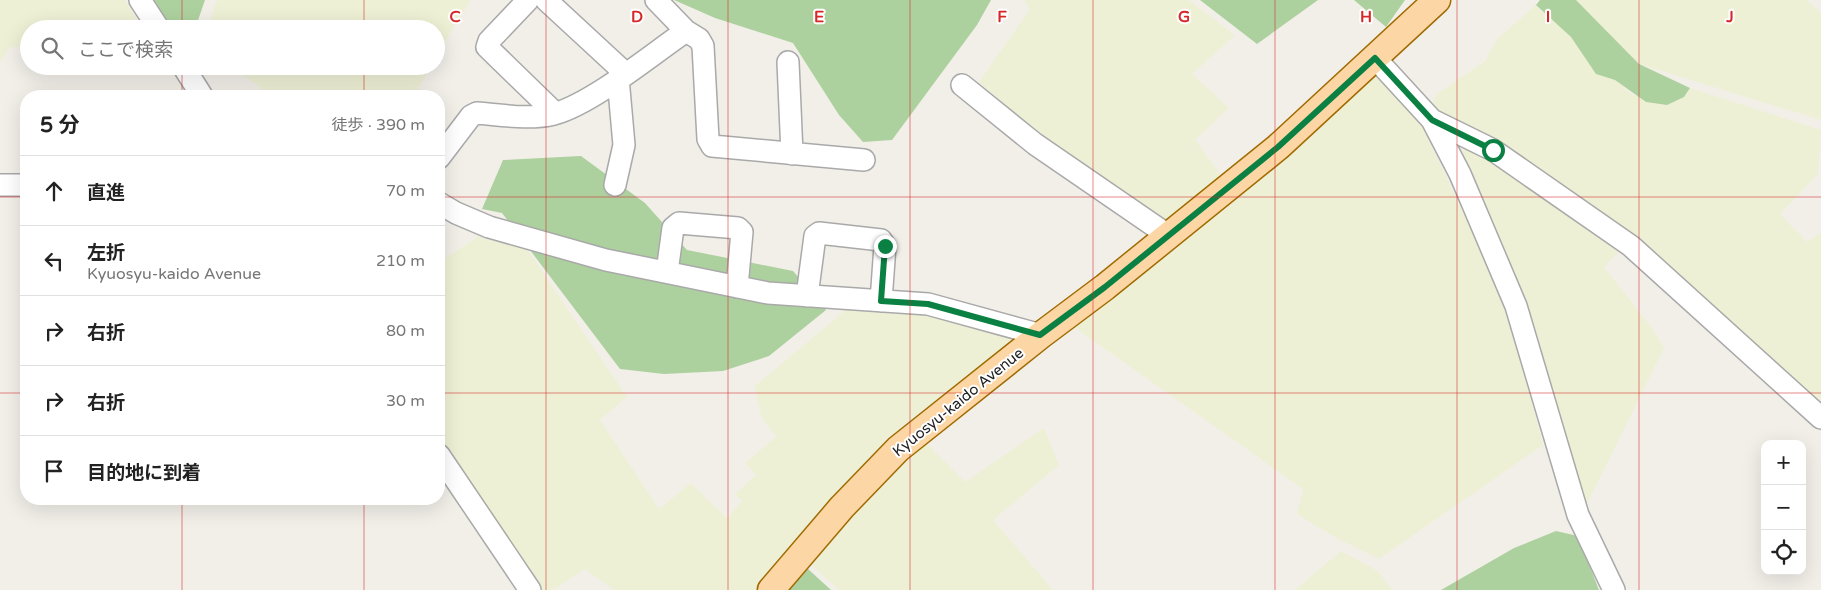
<!DOCTYPE html>
<html lang="ja">
<head>
<meta charset="utf-8">
<style>
	:root { --surface:#fff; --page:#f6f6f6; --text:#222; --muted:#767676; --line:#e0e0e0 }
	body { margin:0; font-family:"Varela Round","Noto Sans JP",sans-serif; background:var(--page); color:var(--text) }
	.controls { position:absolute; right:15px; bottom:15px; display:grid; overflow:hidden; border-radius:10px; box-shadow:0 5px 20px #0002 }
	.controls button { width:45px; height:45px; display:grid; place-items:center; padding:0; border:0; border-bottom:1px solid var(--line); background:var(--surface); color:var(--text); font:25px sans-serif }
	.stop { position:absolute; width:15px; height:15px; margin:-11px; border:4px solid #0b8043; border-radius:50%; background:#fff }
	.stop.end { background:#0b8043; border-color:#fff; box-shadow:0 1px 5px #0008 }
	.list { margin:0; padding:0; list-style:none }
	h2 { display:flex; justify-content:space-between; align-items:center; height:65px; margin:0; padding:0 20px; font-size:21px }
	h2 small { font-size:16px; font-weight:400; color:var(--muted) }
	.list li { display:grid; grid-template-columns:32px 1fr auto; gap:15px; align-items:center; box-sizing:border-box; height:70px; padding:0 20px; border-top:1px solid var(--line) }
	.list b { display:block; font-size:19px; white-space:nowrap }
	.list p { margin:0; font-size:16px; white-space:nowrap; color:var(--muted) }
	.list em { font-size:16px; font-style:normal; color:var(--muted) }
	.icon { flex:none; width:28px; height:28px; fill:none; stroke:currentColor; stroke-width:2; stroke-linecap:round; stroke-linejoin:round }
	.map { position:relative; flex:none; width:1821px; height:590px; overflow:hidden }
	.search { position:absolute; background:var(--surface); box-shadow:0 5px 20px #0002; left:20px; top:20px; width:425px; height:55px; display:flex; align-items:center; gap:12px; box-sizing:border-box; padding:0 18px; border-radius:28px; color:var(--muted); font-size:19px }
	.panel { position:absolute; background:var(--surface); box-shadow:0 5px 20px #0002; left:20px; top:90px; width:425px; height:415px; border-radius:20px }
	.map>svg:first-child { display:block }
	.farmland { fill:#eef0d5 }
	.forest { fill:#add19e }
	.lines { fill:none; stroke-linecap:round; stroke-linejoin:round }
	.minor-casing { stroke:#a9a9a9; stroke-width:24 }
	.major-casing { stroke:#a06b00; stroke-width:29 }
	.minor { stroke:#fff; stroke-width:21 }
	.major { stroke:#fcd6a4; stroke-width:26 }
	.route { stroke:#0b8043; stroke-width:6 }
	.grid { fill:none; stroke:#d62828; stroke-width:1; stroke-opacity:0.55 }
	.labels { text-anchor:middle; stroke-width:4; stroke-linejoin:round; paint-order:stroke }
	.street-label { font-size:15px; fill:#222; stroke:#fff }
	.grid-label { font-size:16px; text-anchor:middle; font-weight:bold; fill:#d62828; stroke:#fff; stroke-width:4; stroke-linejoin:round; paint-order:stroke }
</style>
</head>
<body>
<div class="map">
<svg width="1821" height="590" viewBox="0 0 1821 590">
	<rect width="100%" height="100%" fill="#f2efe9"/>
	<path class="farmland" d="M 0,0 L 125,0 L 142,28 L 29,29 L 29,45 L 9,48 L 0,63 Z
		M 217,0 L 471,0 L 436,56 L 436,29 L 207,29 Z
		M 1024,0 L 1189,0 L 1235,35 L 1192,74 L 1229,108 L 1195,140 L 1225,180 L 1168,222 L 1050,143 L 979,82 L 1030,9 Z
		M 1576,0 L 1807,0 L 1821,13 L 1821,120 L 1639,64 Z
		M 1536,5 L 1571,37 L 1596,74 L 1615,80 L 1633,95 L 1684,97 L 1690,88 L 1821,130 L 1818,174 L 1780,214 L 1807,242 L 1821,233 L 1821,411 L 1482,136 L 1431,106 L 1437,94 L 1485,61 L 1498,38 Z
		M 232,66 L 431,66 L 414,96 L 271,96 Z
		M 1376,76 L 1422,126 L 1506,303 L 1543,445 L 1379,559 L 1338,539 L 1297,514 L 1303,489 L 1074,327 L 1245,190 Z
		M 1470,144 L 1623,248 L 1604,267 L 1652,328 L 1664,348 L 1585,508 L 1459,154 Z
		M 478,237 L 527,249 L 627,397 L 600,420 L 659,509 L 691,483 L 727,518 L 742,501 L 735,494 L 756,475 L 745,463 L 776,437 L 762,418 L 754,387 L 848,308 L 918,309 L 1018,336 L 804,540 L 758,590 L 614,590 L 585,569 L 553,590 L 542,590 L 439,436 L 439,262 Z
		M 1044,428 L 1059,465 L 993,520 L 1053,590 L 839,590 L 809,563 L 876,484 L 925,442 L 965,482 Z
		M 1341,551 L 1378,571 L 1392,590 L 1295,590 Z"/>
	<path class="forest" d="M 143,0 L 205,0 L 195,29 L 164,29 Z
		M 674,0 L 991,0 L 977,25 L 892,140 L 863,142 L 839,115 L 793,43 L 715,18 Z
		M 1200,0 L 1318,0 L 1257,44 Z
		M 1354,0 L 1405,0 L 1386,27 Z
		M 1540,0 L 1576,0 L 1639,64 L 1690,88 L 1684,97 L 1667,105 L 1646,102 L 1615,80 L 1596,74 L 1571,37 L 1536,5 Z
		M 581,156 L 645,203 L 687,250 L 793,271 L 826,310 L 769,356 L 723,371 L 664,374 L 620,369 L 502,213 L 482,209 L 503,160 Z
		M 1556,531 L 1578,536 L 1599,590 L 1441,590 L 1514,548 Z
		M 808,569 L 831,590 L 787,590 Z"/>
	<g class="lines">
		<g class="minor-casing">
			<path id="minor" d="M 140,0 L 159,29
				M 528,0 L 489,41 L 487,47 L 555,113
				M 546,0 L 625,73
				M 656,0 L 686,31 L 699,39 L 703,46 L 708,139 L 712,146 L 864,160
				M 1375,58 L 1432,120 L 1460,174 L 1516,306 L 1578,515 L 1614,590
				M 788,62 L 792,154
				M 183,66 L 202,96
				M 962,85 L 1035,144 L 1169,236
				M 1432,120 L 1493,150 L 1631,246 L 1821,418
				M 439,158 L 471,116 L 477,113 C 502,115 529,120 554,114 C 593,103 651,55 686,31
				M 0,185 L 26,185
				M 615,185 L 624,145 L 618,78
				M 439,203 L 456,213 L 489,227 L 606,260 L 768,293 L 928,304 L 1041,335
				M 667,272 L 673,228 L 679,223 L 738,228 L 742,232 L 737,287
				M 807,296 L 815,236 L 819,233 L 881,240 L 885,246 L 881,301
				M 439,455 L 530,590"/>
		</g>
		<g class="major-casing">
			<path id="major" d="M 771,590 L 842,507 L 898,449 L 1041,335 L 1105,287 L 1278,147 L 1437,0"/>
		</g>
		<use href="#minor" class="minor"/>
		<use href="#major" class="major"/>
	</g>
	<g class="lines">
		<path class="route" d="M 885,246 L 881,301 L 928,304 L 1040,335 L 1105,287 L 1278,147 L 1375,58 L 1432,120 L 1493,150"/>
	</g>
	<path class="grid" d="M 182,0 L 182,29M 364,0 L 364,29M 546,0 L 546,590M 728,0 L 728,590M 910,0 L 910,590M 1093,0 L 1093,590M 1275,0 L 1275,590M 1457,0 L 1457,590M 1639,0 L 1639,590M 182,66 L 182,96M 364,66 L 364,96M 0,197 L 26,197M 439,197 L 1821,197M 0,393 L 26,393M 439,393 L 1821,393M 182,499 L 182,590M 364,499 L 364,590"/>
	<g class="labels">
		<g class="street-label">
			<text transform="translate(958 402) rotate(-39)" y="5">Kyuosyu-kaido Avenue</text>
		</g>
	</g>
	<g class="grid-label">
		<text x="455" y="22">C</text>
		<text x="637" y="22">D</text>
		<text x="819" y="22">E</text>
		<text x="1002" y="22">F</text>
		<text x="1184" y="22">G</text>
		<text x="1366" y="22">H</text>
		<text x="1548" y="22">I</text>
		<text x="1730" y="22">J</text>
	</g>
</svg>
<div class="controls">
<button>+</button>
<button>−</button>
<button><svg class="icon" aria-label="locate" viewBox="0 0 24 24"><circle cx="12" cy="12" r="6"/><path d="M12 2v4M12 18v4M2 12h4M18 12h4"/></svg></button>
</div>
<div class="stop" style="left:1493px;top:150px"></div>
<div class="stop end" style="left:885px;top:246px"></div>
<div class="search"><svg class="icon" aria-label="search" viewBox="0 0 24 24"><circle cx="10" cy="10" r="6"/><path d="M15 15l6 6"/></svg>ここで検索</div>
<section class="panel">
<h2>5 分<small>徒歩 · 390 m</small></h2>
<ul class="list">
<li><svg class="icon" aria-label="ahead" viewBox="0 0 24 24"><path d="M12 20V5M6 11l6-6 6 6"/></svg><div><b>直進</b></div><em>70 m</em></li>
<li><svg class="icon" aria-label="left" viewBox="0 0 24 24"><path d="M17 20v-9H6M10 6l-5 5 5 5"/></svg><div><b>左折</b><p>Kyuosyu-kaido Avenue</p></div><em>210 m</em></li>
<li><svg class="icon" aria-label="right" viewBox="0 0 24 24"><path d="M7 20v-9h11M14 6l5 5-5 5"/></svg><div><b>右折</b></div><em>80 m</em></li>
<li><svg class="icon" aria-label="right" viewBox="0 0 24 24"><path d="M7 20v-9h11M14 6l5 5-5 5"/></svg><div><b>右折</b></div><em>30 m</em></li>
<li><svg class="icon" aria-label="arrive" viewBox="0 0 24 24"><path d="M6 21V4h12l-3 4 3 4H6"/></svg><div><b>目的地に到着</b></div></li>
</ul>
</section>
</div>
</body>
</html>
